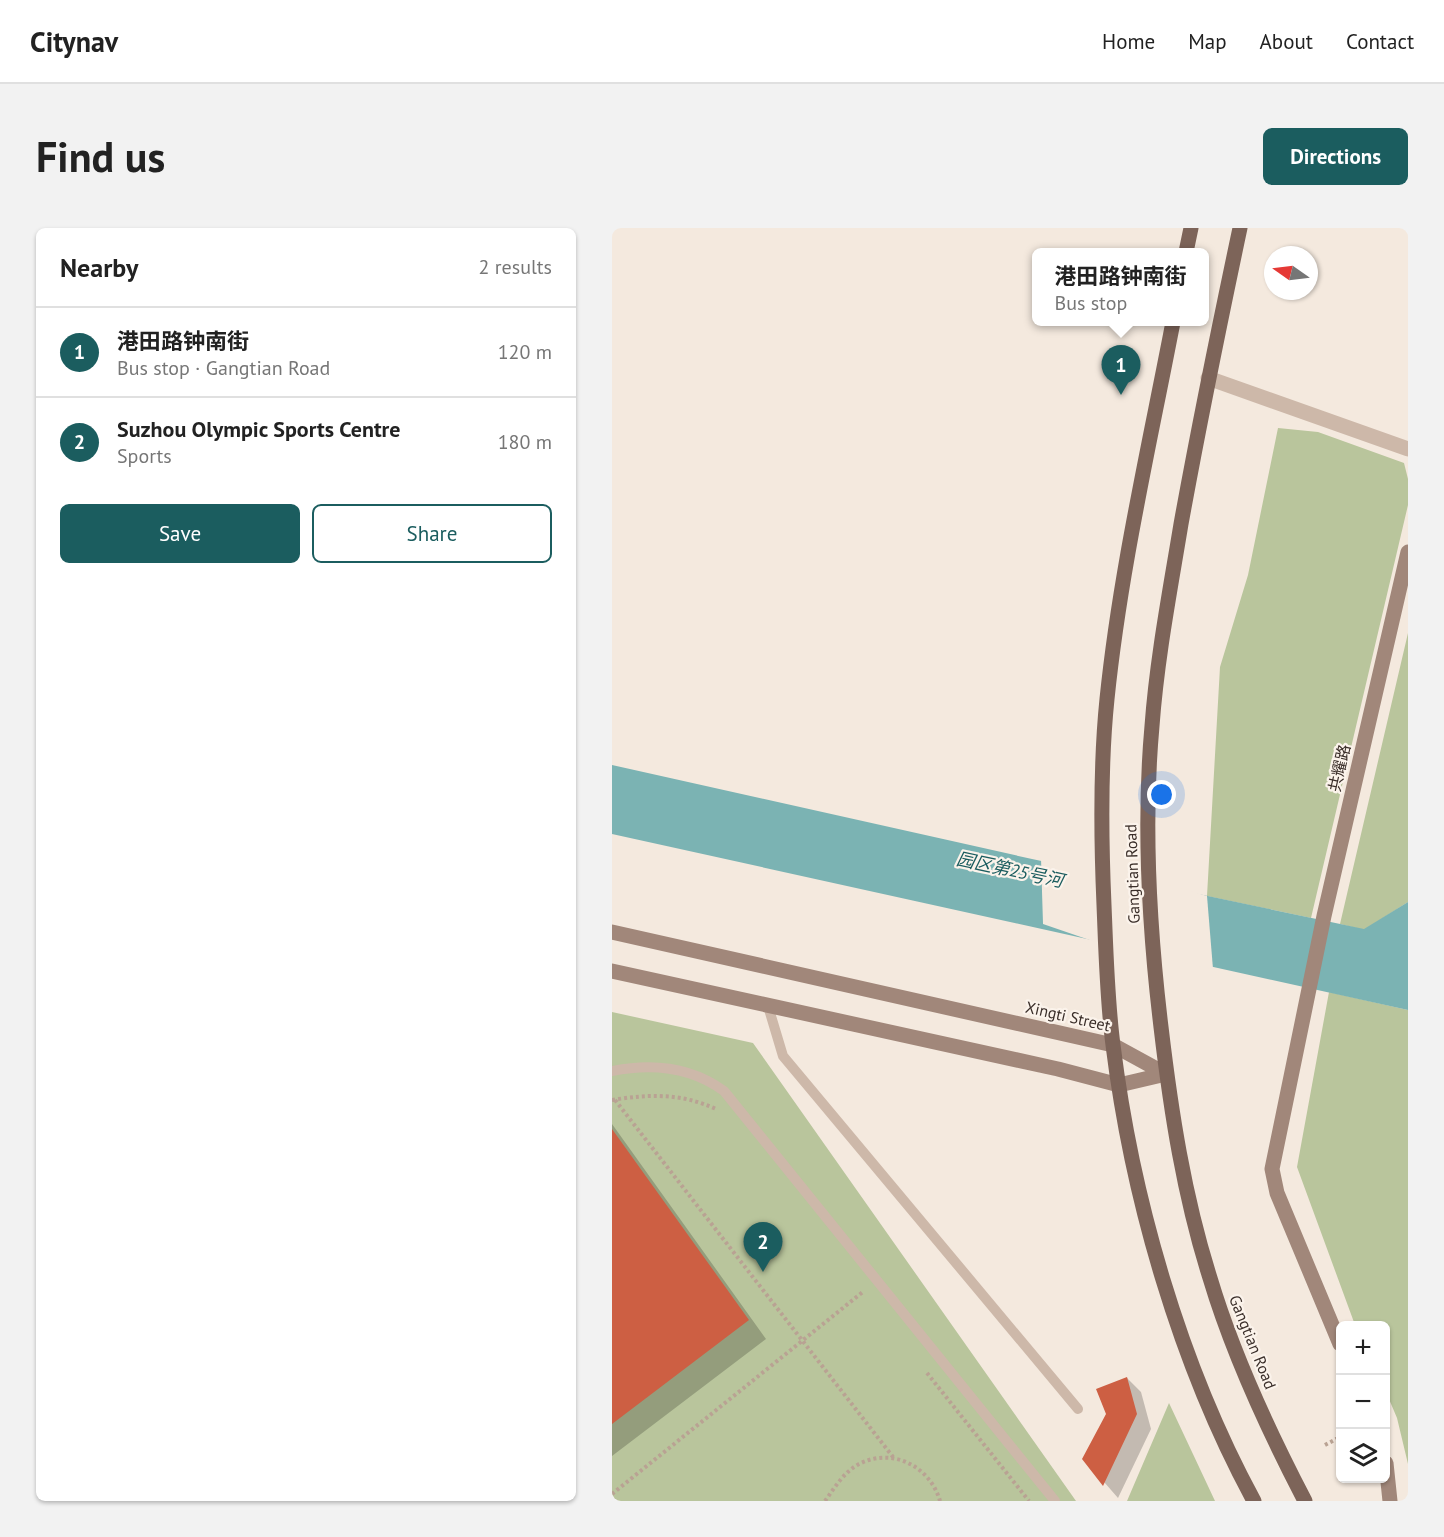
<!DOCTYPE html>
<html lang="en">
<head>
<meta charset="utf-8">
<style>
	:root { --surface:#fff; --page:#f2f2f2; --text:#222; --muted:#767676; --line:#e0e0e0; --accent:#1b5d5f }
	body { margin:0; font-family:"PT Sans","Noto Sans SC",sans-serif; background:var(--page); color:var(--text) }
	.controls { position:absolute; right:18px; bottom:18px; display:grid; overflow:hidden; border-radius:9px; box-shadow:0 2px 4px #0004 }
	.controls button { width:54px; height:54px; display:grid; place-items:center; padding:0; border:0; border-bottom:2px solid var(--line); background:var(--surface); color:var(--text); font:30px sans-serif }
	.compass { position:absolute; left:652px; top:18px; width:54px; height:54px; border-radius:50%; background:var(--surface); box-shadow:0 2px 4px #0004; rotate:284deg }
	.you { position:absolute; left:550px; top:567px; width:21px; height:21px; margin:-15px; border:4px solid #fff; border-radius:50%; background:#1a73e8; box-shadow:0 0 0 9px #1a73e833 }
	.badge { display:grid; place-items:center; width:39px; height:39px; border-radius:50%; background:var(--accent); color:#fff; font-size:20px; font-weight:700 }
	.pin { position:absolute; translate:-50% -50px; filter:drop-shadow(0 2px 3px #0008) }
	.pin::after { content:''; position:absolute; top:32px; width:21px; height:18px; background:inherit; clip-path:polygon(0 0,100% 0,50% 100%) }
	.popup { position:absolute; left:420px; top:20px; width:177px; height:78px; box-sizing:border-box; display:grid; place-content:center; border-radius:9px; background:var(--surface); filter:drop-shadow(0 2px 4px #0005); font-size:20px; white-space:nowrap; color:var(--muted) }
	.popup b { font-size:22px; color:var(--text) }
	.popup::after { content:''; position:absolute; left:50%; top:100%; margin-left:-12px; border:12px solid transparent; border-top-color:var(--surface) }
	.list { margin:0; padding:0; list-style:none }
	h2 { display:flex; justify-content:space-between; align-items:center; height:78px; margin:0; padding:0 24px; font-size:26px }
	h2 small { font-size:20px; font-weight:400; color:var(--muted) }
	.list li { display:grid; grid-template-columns:39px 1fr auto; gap:18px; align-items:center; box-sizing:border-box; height:90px; padding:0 24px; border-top:2px solid var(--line) }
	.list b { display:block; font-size:22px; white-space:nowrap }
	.list p { margin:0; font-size:20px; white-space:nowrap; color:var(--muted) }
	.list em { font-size:20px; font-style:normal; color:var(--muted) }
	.actions { display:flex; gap:12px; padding:18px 24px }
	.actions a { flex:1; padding:14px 0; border:2px solid var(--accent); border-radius:9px; text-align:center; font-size:21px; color:var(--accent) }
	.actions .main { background:var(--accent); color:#fff }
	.icon { flex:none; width:33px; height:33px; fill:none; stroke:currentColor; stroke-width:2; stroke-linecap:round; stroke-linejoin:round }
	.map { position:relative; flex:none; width:796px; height:1273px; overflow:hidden; border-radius:9px }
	header { display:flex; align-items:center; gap:36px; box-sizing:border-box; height:84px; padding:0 30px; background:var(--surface); border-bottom:2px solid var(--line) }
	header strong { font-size:28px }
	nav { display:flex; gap:33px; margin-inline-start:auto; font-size:21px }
	.intro { display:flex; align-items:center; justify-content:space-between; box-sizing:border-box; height:144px; padding:0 36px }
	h1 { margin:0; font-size:42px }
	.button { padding:15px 27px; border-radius:9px; background:var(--accent); color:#fff; font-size:21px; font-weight:700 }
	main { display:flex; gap:36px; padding:0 36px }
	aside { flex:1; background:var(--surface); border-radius:9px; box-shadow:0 2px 4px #0004 }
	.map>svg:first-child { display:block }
	.green { fill:#b9c59c }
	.water { fill:#7bb3b3 }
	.pier { fill:#f4e9de }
	.shadow { fill:#0003 }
	.building { fill:#cd5f43 }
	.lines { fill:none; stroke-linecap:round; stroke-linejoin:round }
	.path { stroke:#b9a293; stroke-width:4; stroke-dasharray:3 3; stroke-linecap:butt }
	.lane { stroke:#cdb8a9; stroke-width:10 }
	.street { stroke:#cdb8a9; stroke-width:15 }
	.secondary { stroke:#a1877a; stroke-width:15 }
	.primary { stroke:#7d6459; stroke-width:15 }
	.labels { text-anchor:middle; stroke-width:4.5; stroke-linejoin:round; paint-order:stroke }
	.street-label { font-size:16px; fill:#3a2e29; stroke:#fbf3eb }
	.water-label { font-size:18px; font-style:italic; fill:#1b5d5f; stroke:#fbf3eb }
</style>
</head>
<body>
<header>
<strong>Citynav</strong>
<nav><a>Home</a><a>Map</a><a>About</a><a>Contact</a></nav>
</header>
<div class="intro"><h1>Find us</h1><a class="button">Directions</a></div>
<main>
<aside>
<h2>Nearby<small>2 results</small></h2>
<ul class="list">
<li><span class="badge">1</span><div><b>港田路钟南街</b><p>Bus stop · Gangtian Road</p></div><em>120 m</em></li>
<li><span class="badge">2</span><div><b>Suzhou Olympic Sports Centre</b><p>Sports</p></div><em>180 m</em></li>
</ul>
<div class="actions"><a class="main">Save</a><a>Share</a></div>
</aside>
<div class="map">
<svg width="796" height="1273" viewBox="0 0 796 1273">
	<rect width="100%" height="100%" fill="#f4e9de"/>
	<path class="green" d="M 666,200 L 706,204 L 792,235 L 796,251 L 796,277 L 699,690 L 595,668 L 608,439 L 636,347 Z
		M 796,405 L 796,674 L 752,702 L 728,696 Z
		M 717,764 L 796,782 L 796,1236 L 785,1190 L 774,1164 L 774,1098 L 743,1097 L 685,939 Z
		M 0,784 L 141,815 L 464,1273 L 0,1273 Z
		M 557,1175 L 603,1273 L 515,1273 Z"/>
	<path class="water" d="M 0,537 L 420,631 L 752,701 L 796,674 L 796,782 L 0,606 Z"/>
	<path class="pier" d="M 429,630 L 562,658 L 595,668 L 601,741 L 498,719 L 431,696 Z"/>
	<path class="shadow" d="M 0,896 L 154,1111 L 0,1228 Z
		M 515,1150 L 529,1164 L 539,1201 L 506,1270 L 472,1231 Z"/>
	<path class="building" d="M 0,901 L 137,1092 L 0,1196 Z
		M 515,1149 L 525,1186 L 491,1258 L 470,1231 L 494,1186 L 484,1161 Z"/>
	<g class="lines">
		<path class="path" d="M 0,872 C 37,866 69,865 104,881
			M 3,872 L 281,1229
			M 315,1145 L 417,1273
			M 713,1217 L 728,1209
			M 0,1266 L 252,1063
			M 213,1273 C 223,1259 232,1244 247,1236 C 280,1219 318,1238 328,1273"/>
		<path class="lane" d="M 156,778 L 171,828 L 466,1181
			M 0,843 C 40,835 78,838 112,863 L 443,1273"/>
		<path class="street" d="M 596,150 L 796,221"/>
		<path class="secondary" d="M 0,704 L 501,817 L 554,846
			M 0,743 L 446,841 L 507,857 L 554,846
			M 728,1116 L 665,965 L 660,941 L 712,688 L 796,324
			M 774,1235 L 778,1273"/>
		<path class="primary" d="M 628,0 C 607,99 587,197 569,296 C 558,363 545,430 540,498 C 531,598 537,699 549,799 C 559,884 572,968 598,1050 C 621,1127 656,1202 693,1273
			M 574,24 L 579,0
			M 561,94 C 537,219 508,344 495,471 C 488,539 489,609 492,677 C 494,724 495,771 501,817 C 520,970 568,1137 642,1273"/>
	</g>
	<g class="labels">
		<g class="street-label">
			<text transform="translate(727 540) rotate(-77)" y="6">共耀路</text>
			<text transform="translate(520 646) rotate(-92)" y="6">Gangtian Road</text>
			<text transform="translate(456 788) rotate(13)" y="6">Xingti Street</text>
			<text transform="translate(641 1114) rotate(68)" y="6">Gangtian Road</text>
		</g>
		<g class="water-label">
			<text transform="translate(398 642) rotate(12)" y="6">园区第25号河</text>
		</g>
	</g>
</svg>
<div class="controls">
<button>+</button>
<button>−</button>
<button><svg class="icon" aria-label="layers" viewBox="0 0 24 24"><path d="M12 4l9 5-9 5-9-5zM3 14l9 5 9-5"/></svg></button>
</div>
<svg class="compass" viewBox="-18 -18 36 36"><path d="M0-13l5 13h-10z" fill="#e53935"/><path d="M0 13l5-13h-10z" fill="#767676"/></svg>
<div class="you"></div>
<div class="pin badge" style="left:509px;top:167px">1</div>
<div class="popup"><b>港田路钟南街</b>Bus stop</div>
<div class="pin badge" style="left:151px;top:1044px">2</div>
</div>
</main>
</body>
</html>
